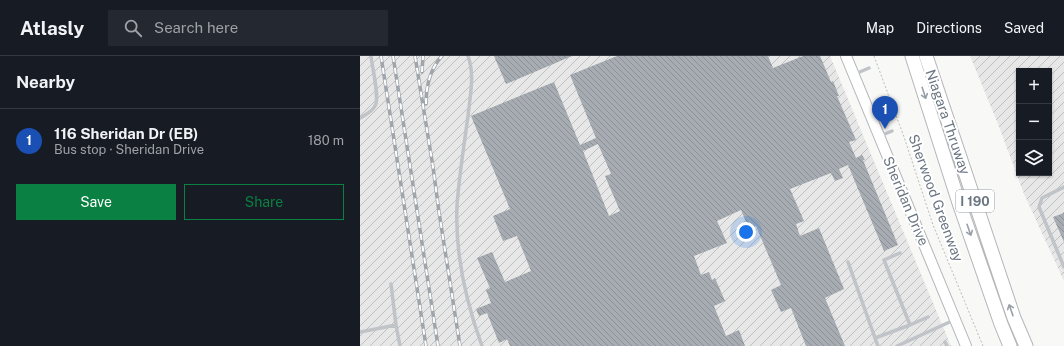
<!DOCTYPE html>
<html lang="en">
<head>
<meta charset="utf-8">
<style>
	:root { --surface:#171b24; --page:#242831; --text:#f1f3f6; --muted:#9ea1a6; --line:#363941; --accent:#0b8043 }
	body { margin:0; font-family:"Public Sans",sans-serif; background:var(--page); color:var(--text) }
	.controls { position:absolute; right:12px; top:12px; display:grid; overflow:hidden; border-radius:0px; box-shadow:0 1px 3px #0004 }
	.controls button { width:36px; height:36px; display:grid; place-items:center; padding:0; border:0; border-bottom:1px solid var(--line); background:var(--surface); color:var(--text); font:20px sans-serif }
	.you { position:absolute; left:386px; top:176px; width:14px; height:14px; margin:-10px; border:3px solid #fff; border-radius:50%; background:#1a73e8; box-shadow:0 0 0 6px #1a73e833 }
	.badge { display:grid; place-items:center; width:26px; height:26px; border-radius:50%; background:var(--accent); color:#fff; font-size:13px; font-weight:700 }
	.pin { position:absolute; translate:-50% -33px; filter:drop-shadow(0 1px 2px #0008) }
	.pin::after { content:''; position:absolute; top:21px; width:14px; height:12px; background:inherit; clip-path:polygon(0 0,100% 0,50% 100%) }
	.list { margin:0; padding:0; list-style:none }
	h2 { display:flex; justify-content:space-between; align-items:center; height:52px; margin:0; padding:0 16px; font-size:17px }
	h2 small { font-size:13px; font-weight:400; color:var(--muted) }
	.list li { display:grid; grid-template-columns:26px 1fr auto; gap:12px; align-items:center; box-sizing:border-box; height:64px; padding:0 16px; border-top:1px solid var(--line) }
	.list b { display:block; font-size:15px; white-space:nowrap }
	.list p { margin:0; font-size:13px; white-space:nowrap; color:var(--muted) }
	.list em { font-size:13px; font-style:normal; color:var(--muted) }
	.actions { display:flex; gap:8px; padding:12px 16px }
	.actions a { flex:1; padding:9px 0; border:1px solid var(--accent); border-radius:0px; text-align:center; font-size:14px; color:var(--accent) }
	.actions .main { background:var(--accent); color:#fff }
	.icon { flex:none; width:22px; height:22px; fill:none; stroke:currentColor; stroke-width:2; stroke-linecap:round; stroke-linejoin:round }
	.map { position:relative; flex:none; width:704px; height:290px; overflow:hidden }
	header { display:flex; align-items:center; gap:24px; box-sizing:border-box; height:56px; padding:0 20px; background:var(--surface); border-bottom:1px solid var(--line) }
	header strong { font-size:19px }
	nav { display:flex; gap:22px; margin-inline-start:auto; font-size:14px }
	.search { width:280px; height:36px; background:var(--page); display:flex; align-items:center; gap:10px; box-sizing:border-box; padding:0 14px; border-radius:0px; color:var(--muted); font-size:15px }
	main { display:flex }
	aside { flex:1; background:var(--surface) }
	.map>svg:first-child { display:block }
	.industrial { fill:url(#industrial-furrows); fill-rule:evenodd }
	.building { fill:url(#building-back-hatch); fill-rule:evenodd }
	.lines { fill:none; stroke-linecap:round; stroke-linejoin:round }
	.secondary-casing { stroke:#b3b7bb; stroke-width:12 }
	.motorway-casing { stroke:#b4b6ba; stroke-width:15 }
	.path { stroke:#babcbf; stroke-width:1; stroke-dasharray:2 2; stroke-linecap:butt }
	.service { stroke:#c0c3c7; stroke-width:3.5 }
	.secondary { stroke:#fff; stroke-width:10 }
	.motorway { stroke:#fff; stroke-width:13 }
	.rail-casing { stroke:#a0a5ab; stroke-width:3.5 }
	.rail { stroke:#fff; stroke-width:2; stroke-dasharray:6; stroke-linecap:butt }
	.oneway { stroke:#979fa8 }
	.labels { text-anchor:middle; stroke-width:4; stroke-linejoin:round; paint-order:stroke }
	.shield { fill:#fff; stroke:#979fa8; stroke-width:1 }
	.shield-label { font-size:13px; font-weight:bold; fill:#6b7683 }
	.street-label { font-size:14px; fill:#6b7683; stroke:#fff }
</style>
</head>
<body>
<header>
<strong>Atlasly</strong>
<div class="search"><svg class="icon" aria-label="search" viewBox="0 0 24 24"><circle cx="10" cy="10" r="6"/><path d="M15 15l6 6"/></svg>Search here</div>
<nav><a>Map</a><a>Directions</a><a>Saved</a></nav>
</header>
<main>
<aside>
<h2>Nearby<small></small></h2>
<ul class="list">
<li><span class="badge" style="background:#1a4fb4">1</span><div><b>116 Sheridan Dr (EB)</b><p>Bus stop · Sheridan Drive</p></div><em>180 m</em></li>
</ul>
<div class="actions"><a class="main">Save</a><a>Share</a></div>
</aside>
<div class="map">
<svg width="704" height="290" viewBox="0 0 704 290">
	<defs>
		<pattern id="industrial-furrows" width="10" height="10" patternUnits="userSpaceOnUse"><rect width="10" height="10" fill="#e6e7e6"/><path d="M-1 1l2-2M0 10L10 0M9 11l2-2" fill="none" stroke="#bec0c0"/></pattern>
		<pattern id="building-back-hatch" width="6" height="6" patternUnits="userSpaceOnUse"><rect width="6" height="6" fill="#a6acb2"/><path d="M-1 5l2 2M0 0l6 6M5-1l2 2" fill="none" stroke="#8b9196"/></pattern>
	</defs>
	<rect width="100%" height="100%" fill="#f8f8f6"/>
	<path class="industrial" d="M 0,0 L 470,0 L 591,290 L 0,290 Z
		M 610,0 L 704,0 L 704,225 L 664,138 L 638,68 ZM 659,15 L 689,15 L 689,117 L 659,117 Z"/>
	<path class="building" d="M 134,0 L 212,0 L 146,28 Z
		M 257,0 L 408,0 L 413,12 L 443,0 L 460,0 L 471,26 L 473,25 L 479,40 L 477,40 L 496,84 L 489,86 L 496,102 L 502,99 L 505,104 L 503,104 L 538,189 L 524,195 L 488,109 L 479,113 L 483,122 L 475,125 L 471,117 L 430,133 L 444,165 L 436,168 L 440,180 L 459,172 L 484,233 L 465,242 L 485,290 L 446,290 L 431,252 L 421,256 L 411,234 L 421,229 L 396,170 L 389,173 L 381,154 L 357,165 L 367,187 L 334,200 L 341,219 L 349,216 L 352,224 L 355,222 L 365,245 L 354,250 L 366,280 L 379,274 L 385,290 L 150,290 L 147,283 L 139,287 L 127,257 L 119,260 L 116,253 L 131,247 L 126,234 L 130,232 L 117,202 L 132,196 L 145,226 L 171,215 L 157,180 L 143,185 L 133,160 L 150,153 L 111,60 L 194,26 L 220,89 L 236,82 L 210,19 ZM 238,88 L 251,118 L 245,120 L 260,155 L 249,160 L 223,95 Z
		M 704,157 L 704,186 L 693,161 Z"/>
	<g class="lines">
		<g class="secondary-casing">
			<path id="secondary" d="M 486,0 L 606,290"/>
		</g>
		<g class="motorway-casing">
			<path id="motorway" d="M 552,0 L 599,147 L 641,268 L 650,290
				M 566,0 L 654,262 L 666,290"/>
		</g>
		<path class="path" d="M 514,0 L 544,81 L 573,169 L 623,290"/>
		<path class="service" d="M 108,0 C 115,19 110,40 108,60 C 104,90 99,120 97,150 C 95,197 106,246 122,290
			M 495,18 L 509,12
			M 0,62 C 5,59 12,56 15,50 C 20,42 12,11 11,0
			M 520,80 L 532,75
			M 704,131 L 682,142 L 679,151 L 704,211
			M 540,197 L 524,204 L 550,269
			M 488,206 L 515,282
			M 31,228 L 36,269
			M 0,276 L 36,269 L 40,290
			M 585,286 L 587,290
			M 518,290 L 515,282 L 550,269 L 568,261
			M 537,290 L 594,264"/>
		<use href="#secondary" class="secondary"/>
		<use href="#motorway" class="motorway"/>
		<g class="rail-casing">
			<path id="rail" d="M 21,0 L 66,290
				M 33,0 L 78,290
				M 55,0 L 73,111 L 79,156 L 100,290
				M 62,16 L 63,0
				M 66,48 C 66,30 70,13 82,0"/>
		</g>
		<use href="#rail" class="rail"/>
	</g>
	<defs><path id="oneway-shaft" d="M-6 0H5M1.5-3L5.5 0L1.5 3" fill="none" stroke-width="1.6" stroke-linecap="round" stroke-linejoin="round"/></defs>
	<g class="oneway">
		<use href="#oneway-shaft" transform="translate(564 37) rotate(72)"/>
		<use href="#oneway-shaft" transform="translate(609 174) rotate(71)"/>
		<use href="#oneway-shaft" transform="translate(651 254) rotate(-109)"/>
	</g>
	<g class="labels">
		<rect class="shield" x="596" y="134" width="38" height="22" rx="3"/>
		<g class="shield-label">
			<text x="615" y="150">I 190</text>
		</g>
		<g class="street-label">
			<text transform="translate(588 66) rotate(71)" y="5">Niagara Thruway</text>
			<text transform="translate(576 142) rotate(70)" y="5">Sherwood Greenway</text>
			<text transform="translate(546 145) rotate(67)" y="5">Sheridan Drive</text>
		</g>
	</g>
</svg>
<div class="controls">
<button>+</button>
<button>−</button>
<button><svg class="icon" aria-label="layers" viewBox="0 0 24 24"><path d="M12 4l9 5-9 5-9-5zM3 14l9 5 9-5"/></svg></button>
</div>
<div class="you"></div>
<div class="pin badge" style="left:525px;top:73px;background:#1a4fb4">1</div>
</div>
</main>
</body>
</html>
